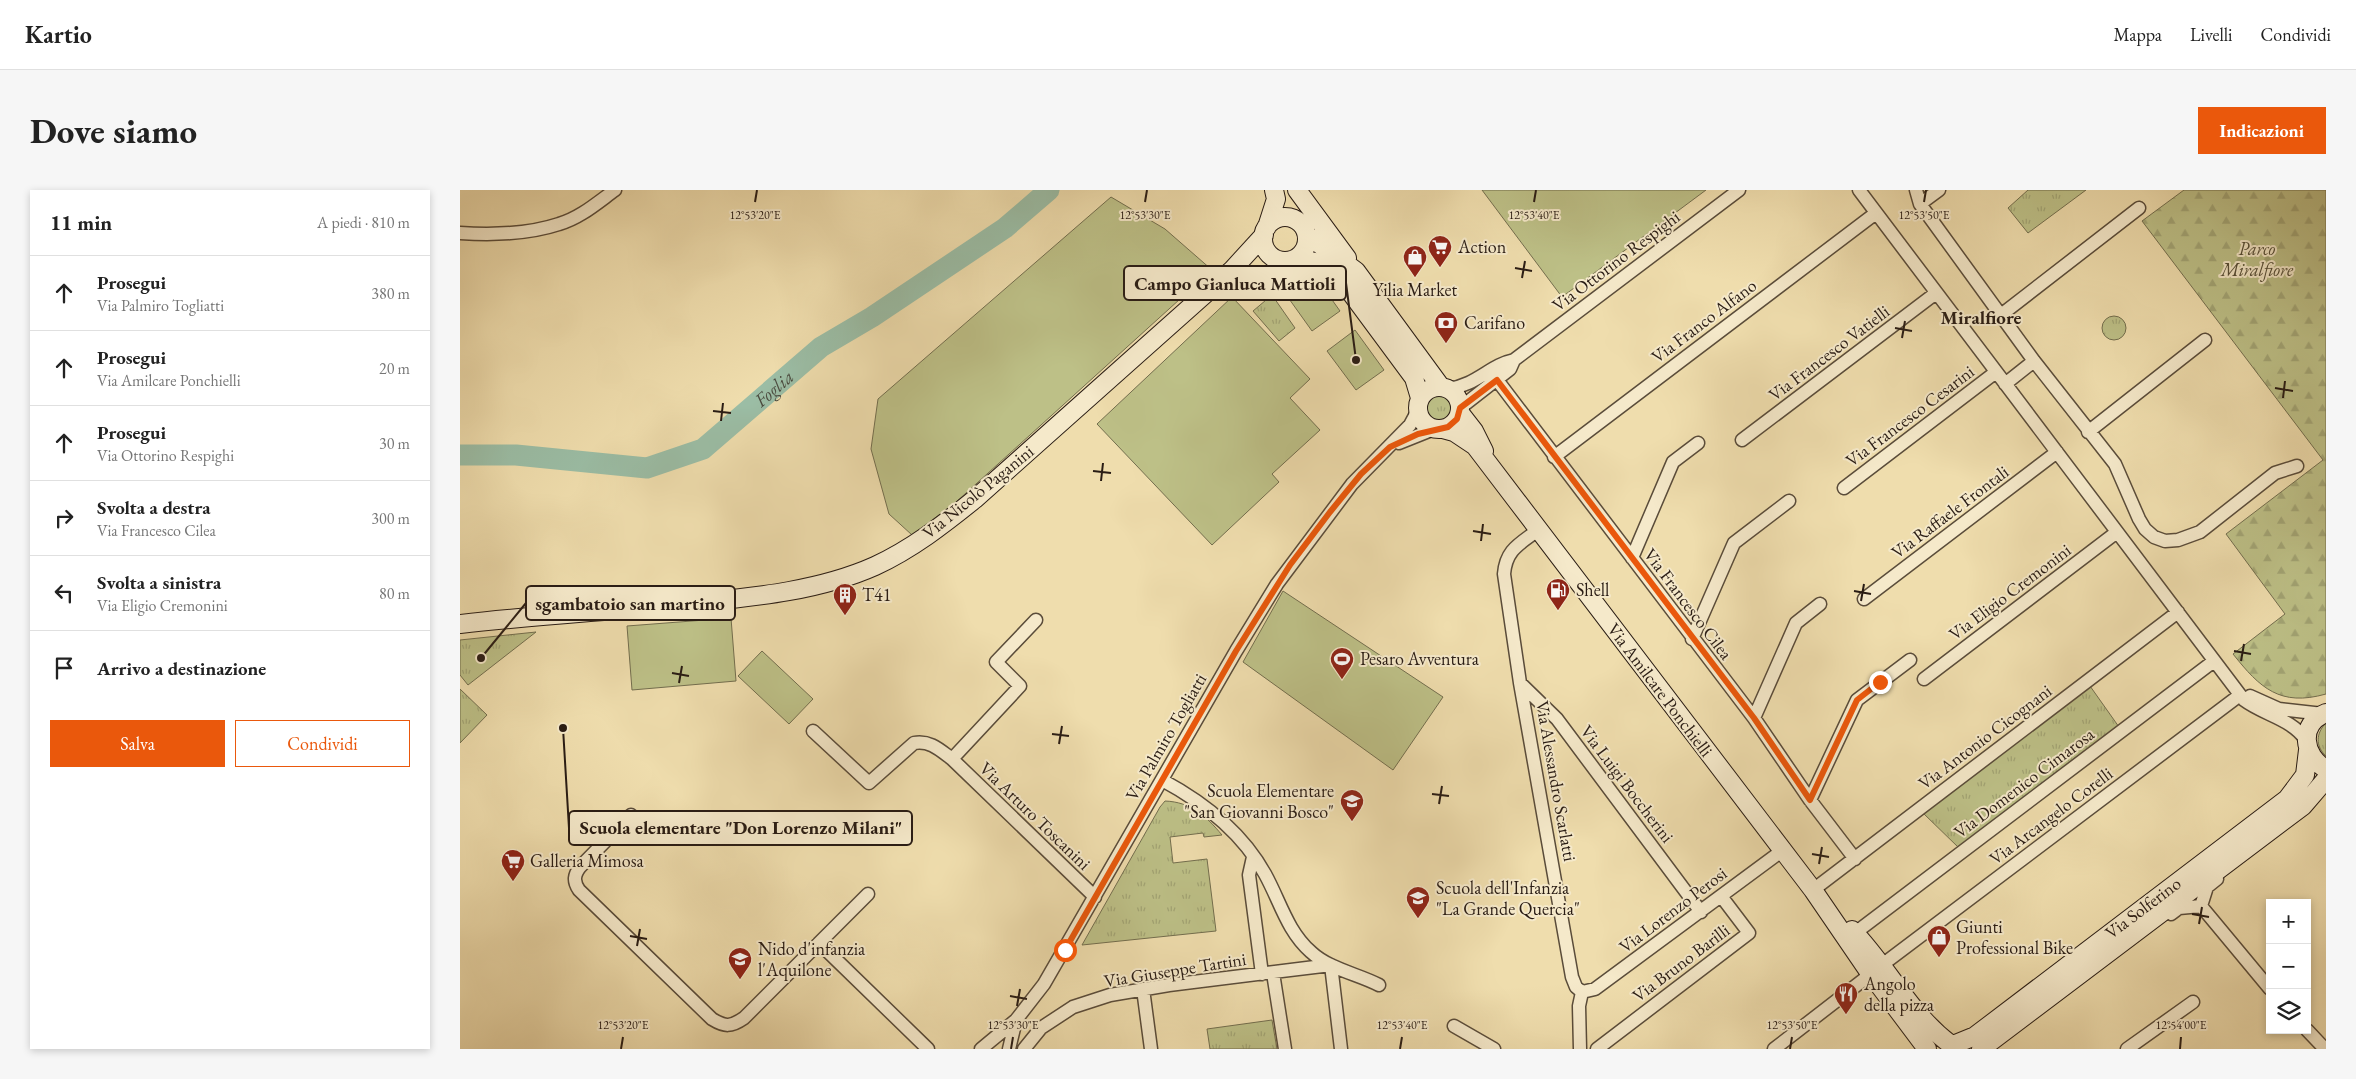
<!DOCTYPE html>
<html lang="it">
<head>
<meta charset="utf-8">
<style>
	:root { --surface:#fff; --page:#f6f6f6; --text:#222; --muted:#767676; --line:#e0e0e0; --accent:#ea580c }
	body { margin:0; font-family:"EB Garamond",serif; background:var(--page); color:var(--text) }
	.controls { position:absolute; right:15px; bottom:15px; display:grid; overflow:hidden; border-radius:0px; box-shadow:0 2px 8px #0003 }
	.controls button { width:45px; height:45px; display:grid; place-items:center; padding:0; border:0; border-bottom:1px solid var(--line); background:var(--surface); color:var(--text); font:25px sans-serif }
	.stop { position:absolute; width:15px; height:15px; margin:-11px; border:4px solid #ea580c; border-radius:50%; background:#fff }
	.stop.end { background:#ea580c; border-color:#fff; box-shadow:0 1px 5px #0008 }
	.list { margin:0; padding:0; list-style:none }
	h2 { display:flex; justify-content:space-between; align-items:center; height:65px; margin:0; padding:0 20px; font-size:21px }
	h2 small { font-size:16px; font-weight:400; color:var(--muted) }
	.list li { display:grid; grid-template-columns:32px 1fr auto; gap:15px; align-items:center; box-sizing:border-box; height:75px; padding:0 20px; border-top:1px solid var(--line) }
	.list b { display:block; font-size:19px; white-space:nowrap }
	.list p { margin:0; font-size:16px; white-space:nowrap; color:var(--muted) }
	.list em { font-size:16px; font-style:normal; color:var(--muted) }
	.actions { display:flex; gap:10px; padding:15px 20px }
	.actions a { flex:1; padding:11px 0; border:1px solid var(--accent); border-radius:0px; text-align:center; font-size:18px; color:var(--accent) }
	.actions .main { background:var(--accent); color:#fff }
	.icon { flex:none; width:28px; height:28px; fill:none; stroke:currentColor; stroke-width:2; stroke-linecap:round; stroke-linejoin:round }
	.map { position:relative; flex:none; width:1866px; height:859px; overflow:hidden; border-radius:0px }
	header { display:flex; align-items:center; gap:30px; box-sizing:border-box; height:70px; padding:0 25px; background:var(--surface); border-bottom:1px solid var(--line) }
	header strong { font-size:24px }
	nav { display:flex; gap:28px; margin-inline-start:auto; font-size:18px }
	.intro { display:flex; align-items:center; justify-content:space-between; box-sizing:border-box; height:120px; padding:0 30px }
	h1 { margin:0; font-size:35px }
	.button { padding:12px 22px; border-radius:0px; background:var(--accent); color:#fff; font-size:18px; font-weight:700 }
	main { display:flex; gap:30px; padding:0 30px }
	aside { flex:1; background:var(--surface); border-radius:0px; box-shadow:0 2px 8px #0003 }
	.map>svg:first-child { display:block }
	.grass { fill:url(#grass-tufts); stroke:#736e4e }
	.forest { fill:url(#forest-firs); stroke:#736e4e }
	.garden { fill:#bdc087; stroke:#736e4e }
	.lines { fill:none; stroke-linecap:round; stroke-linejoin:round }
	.river { stroke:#9bbda5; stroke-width:21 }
	.street-casing { stroke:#5a4c3a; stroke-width:15 }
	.secondary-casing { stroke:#291c14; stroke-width:20 }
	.street { stroke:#f5e9ca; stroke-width:12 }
	.secondary { stroke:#f5e9ca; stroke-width:18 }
	.route { stroke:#ea580c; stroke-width:6 }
	.ticks { fill:none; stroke:#291c14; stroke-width:2 }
	.labels { text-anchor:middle; stroke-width:4; stroke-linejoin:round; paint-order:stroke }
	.poi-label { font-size:18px; fill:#291c14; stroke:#f5e9ca; text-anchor:start }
	.park-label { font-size:18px; font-style:italic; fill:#554d36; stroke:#f5e9ca }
	.street-label { font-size:18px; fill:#291c14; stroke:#f5e9ca }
	.neighbourhood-label { font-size:19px; font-weight:bold; fill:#291c14; stroke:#f5e9ca }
	.water-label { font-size:19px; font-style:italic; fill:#4b4c40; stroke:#f5e9ca }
	.ticks-label { font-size:12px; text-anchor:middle; fill:#291c14; stroke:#f5e9ca; stroke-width:4; stroke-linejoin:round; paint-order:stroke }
	.leader { fill:none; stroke:#291c14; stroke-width:2 }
	.callout-dot { fill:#291c14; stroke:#f5e9ca; stroke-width:2 }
	.callout { fill:#f5e9ca; stroke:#291c14; stroke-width:2 }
	.callout-label { font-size:19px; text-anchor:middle; font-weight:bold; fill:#291c14 }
</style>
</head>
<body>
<header>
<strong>Kartio</strong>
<nav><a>Mappa</a><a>Livelli</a><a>Condividi</a></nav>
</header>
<div class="intro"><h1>Dove siamo</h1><a class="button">Indicazioni</a></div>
<main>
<aside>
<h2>11 min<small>A piedi · 810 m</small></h2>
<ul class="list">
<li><svg class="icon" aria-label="ahead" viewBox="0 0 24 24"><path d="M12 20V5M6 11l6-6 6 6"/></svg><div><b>Prosegui</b><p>Via Palmiro Togliatti</p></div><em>380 m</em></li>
<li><svg class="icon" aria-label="ahead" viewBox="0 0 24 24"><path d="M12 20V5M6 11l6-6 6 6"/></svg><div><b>Prosegui</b><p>Via Amilcare Ponchielli</p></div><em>20 m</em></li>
<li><svg class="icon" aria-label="ahead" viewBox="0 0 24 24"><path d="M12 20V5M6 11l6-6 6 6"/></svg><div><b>Prosegui</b><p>Via Ottorino Respighi</p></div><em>30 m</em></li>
<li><svg class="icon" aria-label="right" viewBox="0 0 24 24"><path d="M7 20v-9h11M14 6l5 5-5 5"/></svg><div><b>Svolta a destra</b><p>Via Francesco Cilea</p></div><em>300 m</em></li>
<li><svg class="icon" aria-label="left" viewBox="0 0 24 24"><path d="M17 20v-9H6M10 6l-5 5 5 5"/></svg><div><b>Svolta a sinistra</b><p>Via Eligio Cremonini</p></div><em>80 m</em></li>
<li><svg class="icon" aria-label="arrive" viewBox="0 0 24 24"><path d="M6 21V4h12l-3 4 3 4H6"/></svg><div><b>Arrivo a destinazione</b></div></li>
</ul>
<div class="actions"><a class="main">Salva</a><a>Condividi</a></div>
</aside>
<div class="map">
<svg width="1866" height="859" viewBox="0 0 1866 859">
	<defs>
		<pattern id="grass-tufts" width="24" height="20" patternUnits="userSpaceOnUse" patternTransform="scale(1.25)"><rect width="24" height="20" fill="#bdc087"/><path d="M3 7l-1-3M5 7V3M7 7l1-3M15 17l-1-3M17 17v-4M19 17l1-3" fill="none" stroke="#a2a474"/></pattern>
		<pattern id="forest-firs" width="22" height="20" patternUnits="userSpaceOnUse" patternTransform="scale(1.25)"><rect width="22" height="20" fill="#bdc087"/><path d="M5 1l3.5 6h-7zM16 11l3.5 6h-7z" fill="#a2a474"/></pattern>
	</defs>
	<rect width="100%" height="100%" fill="#efddad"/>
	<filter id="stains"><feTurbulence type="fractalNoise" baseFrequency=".004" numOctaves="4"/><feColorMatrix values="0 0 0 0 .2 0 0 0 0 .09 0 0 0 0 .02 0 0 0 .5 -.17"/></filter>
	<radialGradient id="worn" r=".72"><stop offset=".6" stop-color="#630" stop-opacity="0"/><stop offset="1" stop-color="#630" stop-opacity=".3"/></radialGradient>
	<path class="grass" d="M 1568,0 L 1626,0 L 1568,43 L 1548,18 Z
		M 812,105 L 835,138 L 819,151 L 793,121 Z
		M1642 138a12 12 0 1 1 24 0a12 12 0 1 1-24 0Z
		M966 218a13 13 0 1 1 26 0a13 13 0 1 1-26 0Z
		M 76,442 L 8,495 L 0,485 L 0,450 Z
		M 1630,496 L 1659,537 L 1499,658 L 1463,623 Z
		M 0,499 L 27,525 L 0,553 Z
		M 1866,533 L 1866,566 C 1855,556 1856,543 1866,533 Z
		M 705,611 C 731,612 746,626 762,645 L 744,647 L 743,643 L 710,647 L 713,673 L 747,669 L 756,741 L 622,755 L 700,617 Z
		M 812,830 L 817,859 L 750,859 L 747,839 Z"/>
	<path class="forest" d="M 1724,0 L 1866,0 L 1866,504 C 1820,517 1800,498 1773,464 L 1825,424 L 1766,344 L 1863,270 L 1682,31 Z"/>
	<path class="garden" d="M 1022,0 L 1246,0 L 1102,107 Z
		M 651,7 L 705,39 L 752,80 L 495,313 L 452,345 L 429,324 L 411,259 L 418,209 Z
		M 855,86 L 880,121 L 852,141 L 827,106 Z
		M 772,107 L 850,189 L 830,208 L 860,240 L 812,284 L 819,292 L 752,355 L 637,234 Z
		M 895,140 L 924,180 L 896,200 L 867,161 Z
		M 823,401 L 983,507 L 933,580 L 783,472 Z
		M 271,428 L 276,491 L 172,500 L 167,436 Z
		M 302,461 L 353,509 L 329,534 L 278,486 Z"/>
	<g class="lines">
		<path class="river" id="s1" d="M 0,265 L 56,265 L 187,278 L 243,259 L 361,157 L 412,127 L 545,38 L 589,0"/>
		<g class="street-casing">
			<path id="street" d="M 1399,0 L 1784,510 C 1804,525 1832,529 1846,550
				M 1456,0 L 1460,14 L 1574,171 L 1655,274 L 1679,329 L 1685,339 L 1694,347 L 1705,351 L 1718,350 L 1740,342 L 1815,283 L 1837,276
				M 1460,14 L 1479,0
				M 0,43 C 31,45 69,44 99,34 C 120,28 137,13 155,0
				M 1541,125 L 1679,18
				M 1031,182 L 1294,528 L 1350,610 L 1395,669
				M 1545,194 L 1574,171
				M 988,199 C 1017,195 1030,175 1054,170 L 1279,0
				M 1000,218 L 1050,179 L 1054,170
				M 1628,242 L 1745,150
				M 1282,250 L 1476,103
				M 939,253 L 974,239
				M 1094,267 L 1416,23
				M 1384,298 L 1536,182
				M 1078,340 C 1060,354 1046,359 1044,384 L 1060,493 L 1112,787 L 1116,797 L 1122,802
				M 1172,368 L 1213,272 L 1238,253
				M 1404,409 L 1597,262
				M 576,430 L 536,472 L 560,496 L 492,569 L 635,707
				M 1232,449 L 1274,353 L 1329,311
				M 1464,489 L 1657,342
				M 1060,493 L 1097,529 L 1241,722
				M 1790,506 L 1819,519 L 1863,524
				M 1294,528 L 1336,433 L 1360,414
				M 353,541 L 409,593 L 454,553 C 470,550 480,560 492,569
				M 702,590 C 743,612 782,642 805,684 C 820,711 827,741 851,762 C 869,779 898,784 919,795
				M 1350,610 L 1397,510 L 1450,470
				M 171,625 L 120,677 C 114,685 113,691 119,700 L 252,829 C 265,837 271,837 284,828 L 408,704
				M 793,667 L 789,685 L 802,784
				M 1353,700 L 1718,422
				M 1741,716 L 1747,697 L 1757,689
				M 1711,724 L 1719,718 L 1741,716 L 1810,799
				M 1395,743 L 1754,471
				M 359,753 L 468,859
				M 871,775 L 881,859
				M 1422,775 L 1780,505
				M 813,783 L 825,859
				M 683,799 L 691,859
				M 1122,802 L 1135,799 L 1323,660
				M 994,836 L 1034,859
				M 1847,840 L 1865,859
				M 521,859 L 556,830 L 584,794 L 776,461 L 817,394 L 892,294 L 950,235 L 958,220
				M 549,859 L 556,830
				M 564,859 L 581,838 L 613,817 L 650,805 L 709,795 L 871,775
				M 1120,859 L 1119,816 L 1122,802
				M 1137,859 L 1289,743 L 1261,706
				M 1314,859 L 1411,784
				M 1667,859 L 1733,812"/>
		</g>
		<g class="secondary-casing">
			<path id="secondary" d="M 837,0 L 887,68
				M803 49a22 22 0 1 1 44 0a22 22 0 1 1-44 0Z
				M 807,37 L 816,9 L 814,0
				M 847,45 L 896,81 L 981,197
				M 833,70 C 851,70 863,72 877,84 L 954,188 L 960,208
				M958 218a21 21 0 1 1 42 0a21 21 0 1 1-42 0Z
				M 1000,223 L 1014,241 L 1024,261
				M 983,239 L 994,242 L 1015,256 L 1353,700 L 1407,779 L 1467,859
				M 0,434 C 78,425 156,421 234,413 C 294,407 359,401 415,376 C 452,359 484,334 515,309 L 772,80 L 804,45
				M 1866,523 C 1838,534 1843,566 1866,579
				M 1392,740 C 1427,776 1450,824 1490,854
				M 1493,855 L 1515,846 L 1827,609 L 1845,585 L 1848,560
				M 1521,859 L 1843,616 L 1866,589"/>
		</g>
		<use href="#street" class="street"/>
		<use href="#secondary" class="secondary"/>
	</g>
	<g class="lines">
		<path class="route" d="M 605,760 L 776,461 L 830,375 L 870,322 L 901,284 L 930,257 L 958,244 L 988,237 L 997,229 L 1000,218 L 1037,190 L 1294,528 L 1350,610 L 1397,510 L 1420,492"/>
	</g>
	<path class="ticks" d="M 295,12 L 297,0M 685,12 L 687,0M 1074,12 L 1076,0M 1464,12 L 1466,0M 1055,78 L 1072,81M 1062,88 L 1065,71M 1435,138 L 1452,141M 1442,148 L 1445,131M 1815,198 L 1833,201M 1823,208 L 1825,191M 253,221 L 271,223M 261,231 L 263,213M 633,281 L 651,283M 641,291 L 643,273M 1013,341 L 1031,344M 1021,351 L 1023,334M 1394,401 L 1411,404M 1401,411 L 1404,394M 1774,461 L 1791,464M 1781,471 L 1784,454M 212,483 L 229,486M 219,493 L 222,476M 592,544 L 609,546M 599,554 L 602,536M 972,604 L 989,606M 979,614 L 982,596M 1352,664 L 1369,667M 1359,674 L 1362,657M 1732,724 L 1749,727M 1739,734 L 1742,717M 170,746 L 187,749M 177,756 L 180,739M 550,806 L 567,809M 557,816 L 560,799M 161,859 L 163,847M 551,859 L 553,847M 940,859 L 942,847M 1330,859 L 1332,847M 1720,859 L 1721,847"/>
	<defs>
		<g id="supermarket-pin" transform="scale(1.25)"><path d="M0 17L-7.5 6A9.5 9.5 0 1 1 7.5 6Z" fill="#8f2418" stroke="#f5e9ca"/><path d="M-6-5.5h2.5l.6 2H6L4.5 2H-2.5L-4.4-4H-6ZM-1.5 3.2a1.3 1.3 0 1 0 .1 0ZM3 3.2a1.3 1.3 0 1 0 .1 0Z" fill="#fff"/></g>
		<g id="shop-pin" transform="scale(1.25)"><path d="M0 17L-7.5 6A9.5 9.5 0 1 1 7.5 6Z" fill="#8f2418" stroke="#f5e9ca"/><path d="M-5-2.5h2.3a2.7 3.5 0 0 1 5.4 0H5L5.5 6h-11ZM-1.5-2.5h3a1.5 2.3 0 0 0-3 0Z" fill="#fff"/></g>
		<g id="bank-pin" transform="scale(1.25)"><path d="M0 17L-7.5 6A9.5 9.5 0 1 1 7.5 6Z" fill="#8f2418" stroke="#f5e9ca"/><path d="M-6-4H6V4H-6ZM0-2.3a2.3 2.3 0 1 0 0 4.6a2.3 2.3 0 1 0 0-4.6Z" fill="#fff"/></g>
		<g id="fuel-pin" transform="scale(1.25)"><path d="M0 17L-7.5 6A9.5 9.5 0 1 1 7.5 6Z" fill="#8f2418" stroke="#f5e9ca"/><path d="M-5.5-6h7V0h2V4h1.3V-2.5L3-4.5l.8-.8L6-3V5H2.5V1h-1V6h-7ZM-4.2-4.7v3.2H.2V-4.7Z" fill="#fff"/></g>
		<g id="building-pin" transform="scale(1.25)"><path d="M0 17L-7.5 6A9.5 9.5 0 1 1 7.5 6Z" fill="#8f2418" stroke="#f5e9ca"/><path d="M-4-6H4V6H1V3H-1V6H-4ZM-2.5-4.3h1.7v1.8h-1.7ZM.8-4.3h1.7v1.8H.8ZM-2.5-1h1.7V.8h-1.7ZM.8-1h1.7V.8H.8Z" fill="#fff"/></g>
		<g id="stadium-pin" transform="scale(1.25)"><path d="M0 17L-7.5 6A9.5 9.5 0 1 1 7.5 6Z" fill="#8f2418" stroke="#f5e9ca"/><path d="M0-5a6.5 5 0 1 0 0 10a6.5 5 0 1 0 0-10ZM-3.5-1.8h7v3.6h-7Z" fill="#fff"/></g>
		<g id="school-pin" transform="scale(1.25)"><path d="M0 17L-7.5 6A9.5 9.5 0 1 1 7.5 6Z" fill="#8f2418" stroke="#f5e9ca"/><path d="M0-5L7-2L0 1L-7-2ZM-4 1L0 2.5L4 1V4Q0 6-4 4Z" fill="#fff"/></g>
		<g id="restaurant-pin" transform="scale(1.25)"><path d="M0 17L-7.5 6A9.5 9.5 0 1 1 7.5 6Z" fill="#8f2418" stroke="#f5e9ca"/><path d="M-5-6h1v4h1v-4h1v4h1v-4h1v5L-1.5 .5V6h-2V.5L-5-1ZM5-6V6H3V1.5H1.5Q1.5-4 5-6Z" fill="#fff"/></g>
	</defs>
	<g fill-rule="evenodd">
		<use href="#supermarket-pin" x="980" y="57"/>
		<use href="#shop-pin" x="955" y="67"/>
		<use href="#bank-pin" x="986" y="133"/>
		<use href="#fuel-pin" x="1098" y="400"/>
		<use href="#building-pin" x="385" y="405"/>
		<use href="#stadium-pin" x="882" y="469"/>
		<use href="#school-pin" x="892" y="611"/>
		<use href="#supermarket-pin" x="53" y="671"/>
		<use href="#school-pin" x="958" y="708"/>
		<use href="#shop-pin" x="1479" y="747"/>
		<use href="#school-pin" x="280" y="769"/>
		<use href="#restaurant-pin" x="1386" y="804"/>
	</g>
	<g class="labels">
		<g class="poi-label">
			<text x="998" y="63">Action</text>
			<text x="955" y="106" text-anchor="middle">Yilia Market</text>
			<text x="1004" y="139">Carifano</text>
			<text x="1116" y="406">Shell</text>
			<text x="402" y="411">T41</text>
			<text x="900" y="475">Pesaro Avventura</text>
			<text x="874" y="607" text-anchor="end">Scuola Elementare<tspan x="874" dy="21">"San Giovanni Bosco"</tspan></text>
			<text x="70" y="677">Galleria Mimosa</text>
			<text x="976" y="704">Scuola dell'Infanzia<tspan x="976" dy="21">"La Grande Quercia"</tspan></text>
			<text x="1496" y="743">Giunti<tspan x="1496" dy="21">Professional Bike</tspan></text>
			<text x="298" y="765">Nido d'infanzia<tspan x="298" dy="21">l'Aquilone</tspan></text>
			<text x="1404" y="800">Angolo<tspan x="1404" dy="21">della pizza</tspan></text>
		</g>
		<g class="park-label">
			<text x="1797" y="65">Parco<tspan x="1797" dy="21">Miralfiore</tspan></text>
		</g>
		<g class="street-label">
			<text transform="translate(1156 71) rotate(-37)" y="6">Via Ottorino Respighi</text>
			<text transform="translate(1244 131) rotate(-37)" y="6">Via Franco Alfano</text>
			<text transform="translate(1369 163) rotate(-37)" y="6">Via Francesco Vatielli</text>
			<text transform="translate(1450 226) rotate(-37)" y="6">Via Francesco Cesarini</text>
			<text transform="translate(518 302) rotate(-39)" y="6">Via Nicolò Paganini</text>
			<text transform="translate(1490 322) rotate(-37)" y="6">Via Raffaele Frontali</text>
			<text transform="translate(1550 402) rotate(-37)" y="6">Via Eligio Cremonini</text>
			<text transform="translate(1228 414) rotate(53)" y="6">Via Francesco Cilea</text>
			<text transform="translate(1200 500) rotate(53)" y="6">Via Amilcare Ponchielli</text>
			<text transform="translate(706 547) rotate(-60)" y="6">Via Palmiro Togliatti</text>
			<text transform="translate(1525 547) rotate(-37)" y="6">Via Antonio Cicognani</text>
			<text transform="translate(1096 591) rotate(80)" y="6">Via Alessandro Scarlatti</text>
			<text transform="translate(1564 593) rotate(-37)" y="6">Via Domenico Cimarosa</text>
			<text transform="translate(1167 594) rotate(53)" y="6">Via Luigi Boccherini</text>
			<text transform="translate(575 626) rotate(44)" y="6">Via Arturo Toscanini</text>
			<text transform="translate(1591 626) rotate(-37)" y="6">Via Arcangelo Corelli</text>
			<text transform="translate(1683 718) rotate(-37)" y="6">Via Solferino</text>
			<text transform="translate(1213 720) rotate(-37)" y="6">Via Lorenzo Perosi</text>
			<text transform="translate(1221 773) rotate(-37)" y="6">Via Bruno Barilli</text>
			<text transform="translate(715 780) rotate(-9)" y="6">Via Giuseppe Tartini</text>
		</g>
		<g class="neighbourhood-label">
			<text x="1521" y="134">Miralfiore</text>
		</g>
		<g class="water-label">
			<text dy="7" stroke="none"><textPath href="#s1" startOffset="340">Foglia</textPath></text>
		</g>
	</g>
	<g class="ticks-label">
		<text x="295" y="29">12°53'20"E</text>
		<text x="685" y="29">12°53'30"E</text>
		<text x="1074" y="29">12°53'40"E</text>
		<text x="1464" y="29">12°53'50"E</text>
		<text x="163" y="839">12°53'20"E</text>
		<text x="553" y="839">12°53'30"E</text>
		<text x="942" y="839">12°53'40"E</text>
		<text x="1332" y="839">12°53'50"E</text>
		<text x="1721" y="839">12°54'00"E</text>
	</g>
	<path class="leader" d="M896 170L886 93M21 468L66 413M103 538L109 638"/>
	<g class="callout-dot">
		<circle cx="896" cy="170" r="5"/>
		<circle cx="21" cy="468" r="5"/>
		<circle cx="103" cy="538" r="5"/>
	</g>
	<g class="callout">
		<rect x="664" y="76" width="222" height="34" rx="5"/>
		<rect x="66" y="396" width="209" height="34" rx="5"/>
		<rect x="109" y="621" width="343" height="34" rx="5"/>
	</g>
	<g class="callout-label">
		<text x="775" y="100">Campo Gianluca Mattioli</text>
		<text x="170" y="420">sgambatoio san martino</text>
		<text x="281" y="644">Scuola elementare "Don Lorenzo Milani"</text>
	</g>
	<rect width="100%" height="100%" filter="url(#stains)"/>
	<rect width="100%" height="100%" fill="url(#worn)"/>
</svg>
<div class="controls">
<button>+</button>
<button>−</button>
<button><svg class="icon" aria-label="layers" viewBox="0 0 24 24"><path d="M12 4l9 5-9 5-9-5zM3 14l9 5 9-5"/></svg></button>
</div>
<div class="stop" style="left:605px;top:760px"></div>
<div class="stop end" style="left:1420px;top:492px"></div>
</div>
</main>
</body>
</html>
